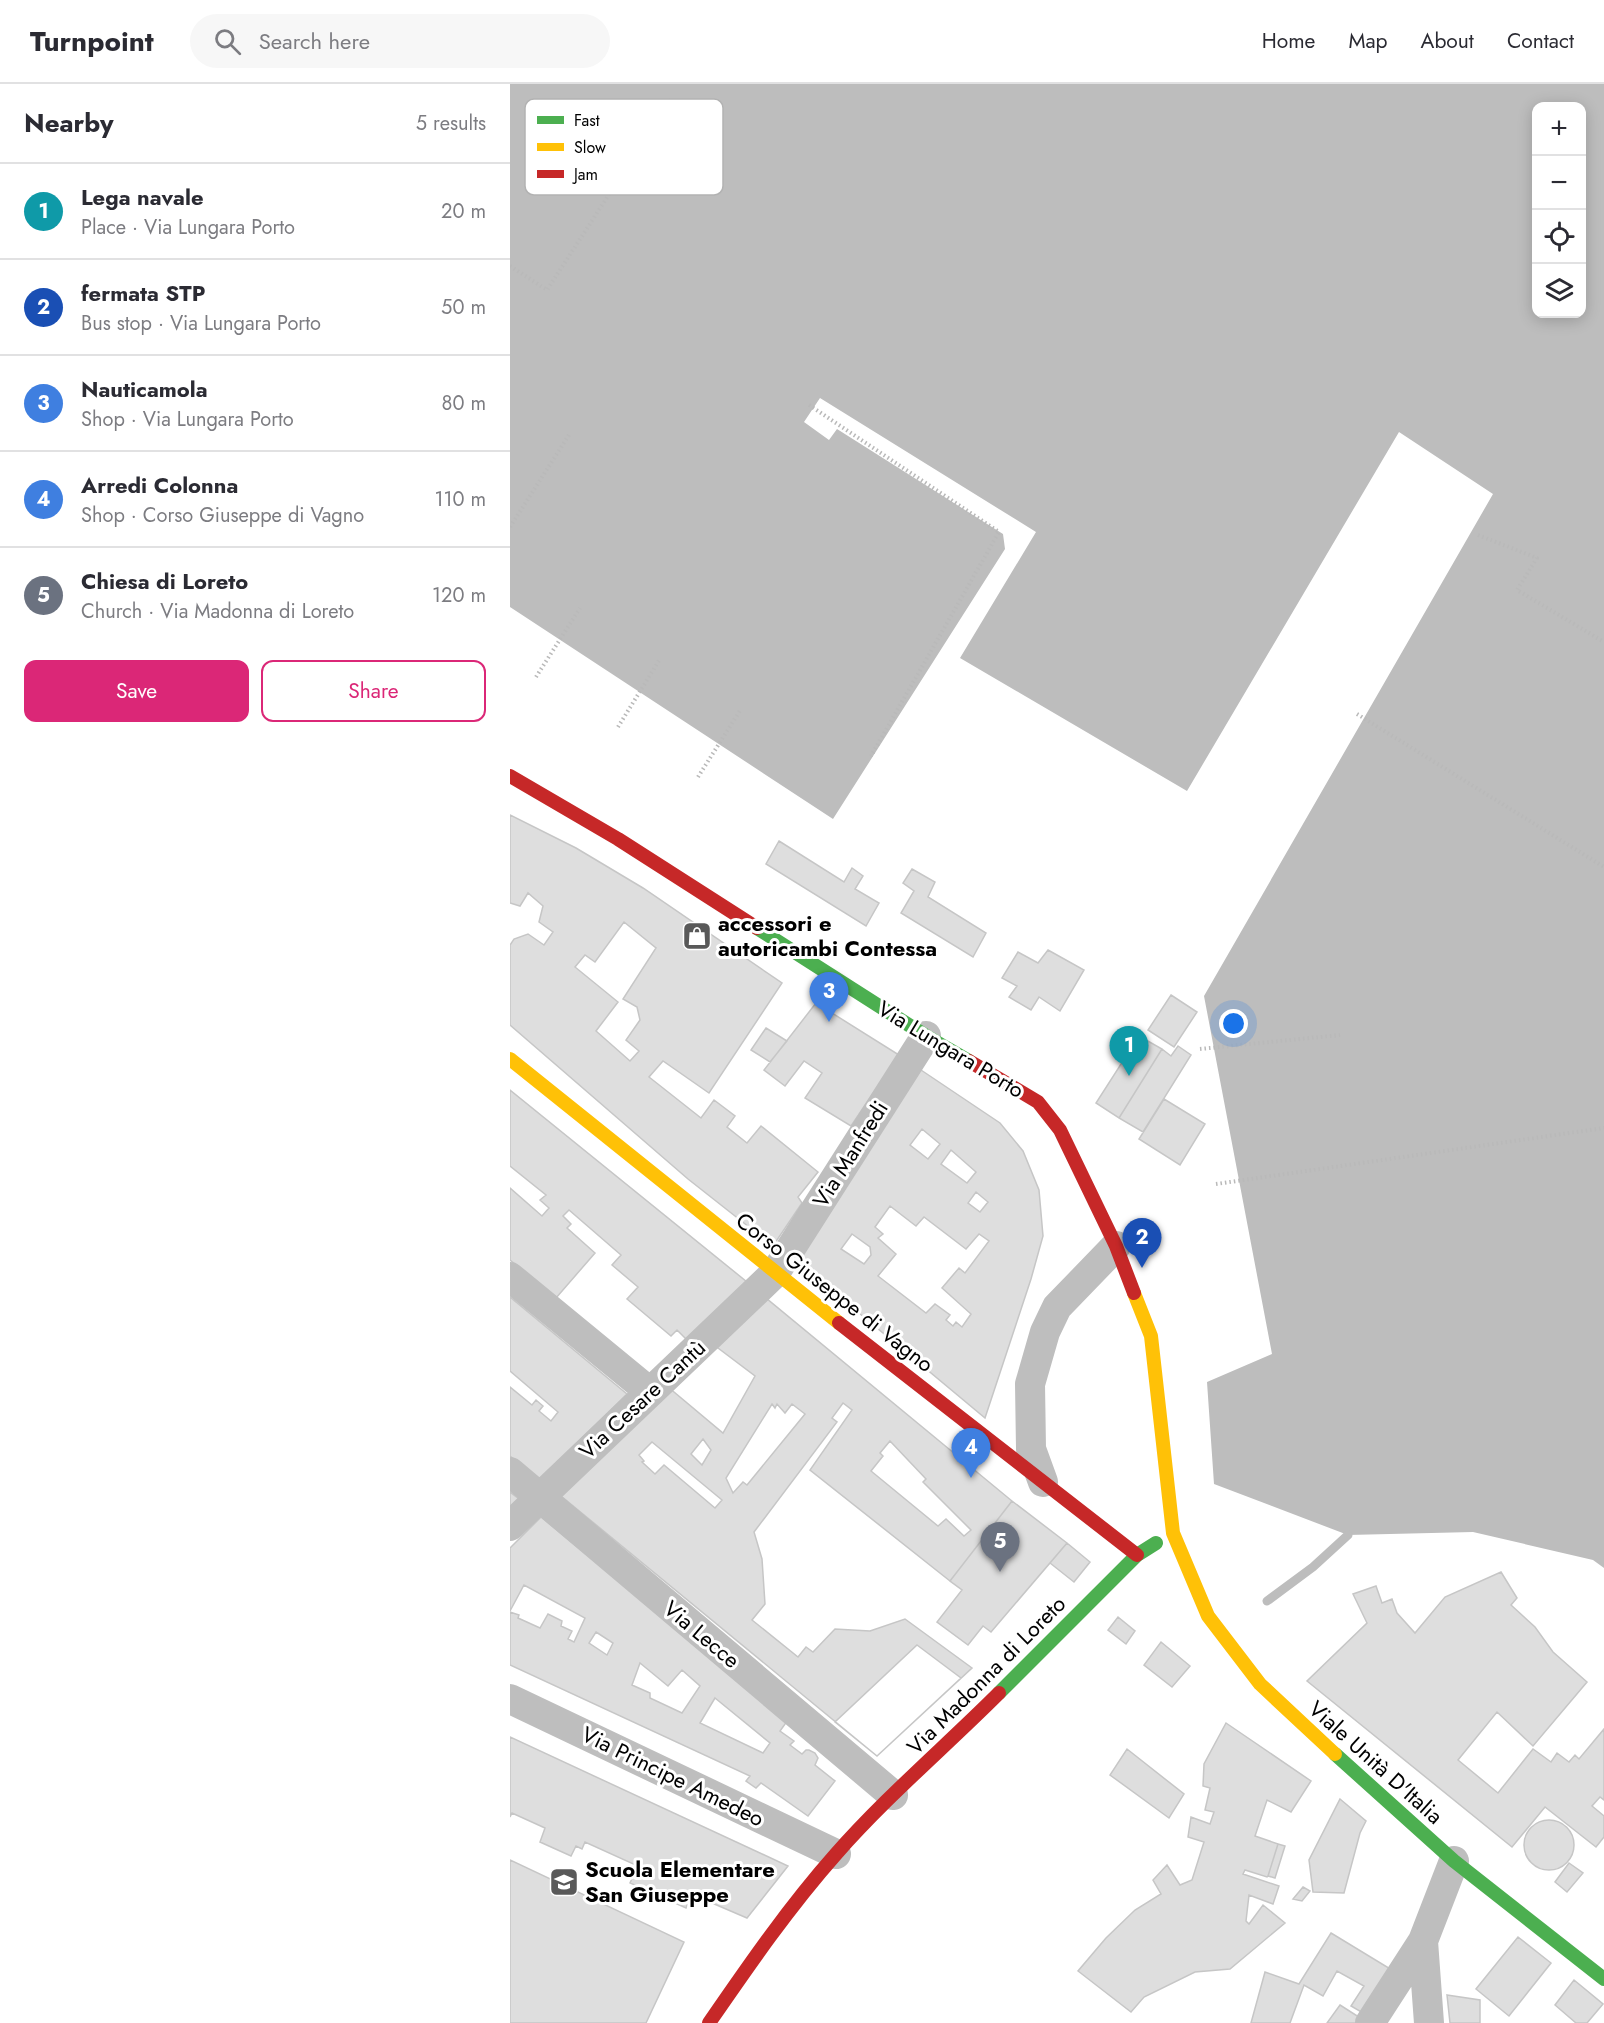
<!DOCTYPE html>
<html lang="en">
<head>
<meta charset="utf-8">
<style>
	:root { --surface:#fff; --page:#f7f7f7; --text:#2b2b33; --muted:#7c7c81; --line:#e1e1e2; --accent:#db2777 }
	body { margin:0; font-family:Jost,sans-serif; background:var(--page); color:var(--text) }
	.controls { position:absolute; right:18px; top:18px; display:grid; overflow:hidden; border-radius:12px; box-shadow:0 3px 15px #0003 }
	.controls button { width:54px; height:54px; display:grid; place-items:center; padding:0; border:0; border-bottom:2px solid var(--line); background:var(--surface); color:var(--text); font:30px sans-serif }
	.you { position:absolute; left:724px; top:940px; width:21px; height:21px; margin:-15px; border:4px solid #fff; border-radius:50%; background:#1a73e8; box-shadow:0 0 0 9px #1a73e833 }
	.badge { display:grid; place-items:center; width:39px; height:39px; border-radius:50%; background:var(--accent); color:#fff; font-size:20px; font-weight:700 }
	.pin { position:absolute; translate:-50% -50px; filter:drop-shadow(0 2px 3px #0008) }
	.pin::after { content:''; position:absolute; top:32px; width:21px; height:18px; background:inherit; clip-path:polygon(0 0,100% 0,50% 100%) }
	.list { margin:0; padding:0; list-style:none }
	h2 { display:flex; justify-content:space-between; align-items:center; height:78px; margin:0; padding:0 24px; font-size:26px }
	h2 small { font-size:20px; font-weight:400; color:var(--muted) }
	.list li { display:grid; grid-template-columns:39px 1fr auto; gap:18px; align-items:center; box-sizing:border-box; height:96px; padding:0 24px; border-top:2px solid var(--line) }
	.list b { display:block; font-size:22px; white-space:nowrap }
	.list p { margin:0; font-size:20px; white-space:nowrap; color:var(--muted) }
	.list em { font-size:20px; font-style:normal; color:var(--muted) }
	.actions { display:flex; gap:12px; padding:18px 24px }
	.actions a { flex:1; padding:14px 0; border:2px solid var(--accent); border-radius:12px; text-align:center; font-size:21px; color:var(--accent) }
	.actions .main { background:var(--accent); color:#fff }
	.icon { flex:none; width:33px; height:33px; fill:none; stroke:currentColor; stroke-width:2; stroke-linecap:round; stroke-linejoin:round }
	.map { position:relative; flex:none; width:1094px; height:1939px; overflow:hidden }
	header { display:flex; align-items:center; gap:36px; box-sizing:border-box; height:84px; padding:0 30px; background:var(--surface); border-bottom:2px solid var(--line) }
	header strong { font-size:28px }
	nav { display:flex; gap:33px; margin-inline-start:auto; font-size:21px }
	.search { width:420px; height:54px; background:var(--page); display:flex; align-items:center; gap:15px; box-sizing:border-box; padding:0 21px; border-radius:33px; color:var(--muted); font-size:22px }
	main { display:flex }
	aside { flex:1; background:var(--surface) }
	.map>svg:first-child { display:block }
	.water { fill:#bdbdbd; fill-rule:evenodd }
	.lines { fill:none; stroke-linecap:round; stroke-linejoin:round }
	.stream { stroke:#bdbdbd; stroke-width:9 }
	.building { fill:#dedede; stroke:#c6c6c6; stroke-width:1.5; fill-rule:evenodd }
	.path { stroke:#b9b9b9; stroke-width:4; stroke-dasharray:1.5 3; stroke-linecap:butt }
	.street { stroke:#bebebe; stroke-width:30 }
	.fast { stroke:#4caf50; stroke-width:14 }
	.slow { stroke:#ffc107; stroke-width:14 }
	.jam { stroke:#c62828; stroke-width:14 }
	.labels { text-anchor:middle; stroke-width:6; stroke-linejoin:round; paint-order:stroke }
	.poi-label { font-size:22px; font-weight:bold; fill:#000; stroke:#fff; text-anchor:start }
	.street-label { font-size:22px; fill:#000; stroke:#fff }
	.key { fill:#fff; stroke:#b2b2b2; stroke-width:1.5 }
	.key-label { font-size:16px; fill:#000 }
</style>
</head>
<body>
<header>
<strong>Turnpoint</strong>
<div class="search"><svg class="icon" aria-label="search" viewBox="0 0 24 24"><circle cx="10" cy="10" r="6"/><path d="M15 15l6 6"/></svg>Search here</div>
<nav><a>Home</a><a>Map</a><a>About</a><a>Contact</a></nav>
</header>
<main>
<aside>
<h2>Nearby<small>5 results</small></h2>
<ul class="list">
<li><span class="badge" style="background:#0f9aa8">1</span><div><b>Lega navale</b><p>Place · Via Lungara Porto</p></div><em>20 m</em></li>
<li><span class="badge" style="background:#1a4fb4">2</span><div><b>fermata STP</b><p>Bus stop · Via Lungara Porto</p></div><em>50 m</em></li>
<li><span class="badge" style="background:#3f7fe0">3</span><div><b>Nauticamola</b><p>Shop · Via Lungara Porto</p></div><em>80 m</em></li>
<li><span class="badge" style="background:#3f7fe0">4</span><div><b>Arredi Colonna</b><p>Shop · Corso Giuseppe di Vagno</p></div><em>110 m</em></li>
<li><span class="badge" style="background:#6b7280">5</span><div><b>Chiesa di Loreto</b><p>Church · Via Madonna di Loreto</p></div><em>120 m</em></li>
</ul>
<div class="actions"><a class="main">Save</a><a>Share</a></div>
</aside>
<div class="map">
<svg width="1094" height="1939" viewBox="0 0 1094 1939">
	<rect width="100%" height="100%" fill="#fff"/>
	<path class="water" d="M 0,0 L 1094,0 L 1094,1484 L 1083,1476 L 963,1448 L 838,1451 L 704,1400 L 697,1298 L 762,1270 L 694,912 L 983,410 L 889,348 L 677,707 L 450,574 L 526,448 L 310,314 L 294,338 L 319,356 L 327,345 L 493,450 L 495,465 L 323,735 L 0,523 ZM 1026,22 L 1072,22 L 1072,230 L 1026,230 Z"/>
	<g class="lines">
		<path class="stream" d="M 757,1517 L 803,1483 L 838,1451"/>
	</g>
	<path class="building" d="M 0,731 L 66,764 L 133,804 L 272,899 L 199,1009 L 153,977 L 139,993 L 191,1034 L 204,1016 L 225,1032 L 217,1043 L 237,1059 L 251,1042 L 308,1088 L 288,1113 L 292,1119 L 263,1162 L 178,1095 L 0,941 L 0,861 L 4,855 L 18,850 L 34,861 L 43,848 L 29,838 L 33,822 L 18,809 L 10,822 L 0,819 ZM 114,838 L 146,864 L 113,915 L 127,923 L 130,936 L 116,956 L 129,967 L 120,977 L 86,947 L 108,918 L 65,883 L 75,871 L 85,878 Z
		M 269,757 L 334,798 L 342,784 L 353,792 L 345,805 L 369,819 L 356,842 L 256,780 Z
		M 402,785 L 425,798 L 418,813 L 476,849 L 463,873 L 391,829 L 404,807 L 393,799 Z
		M 538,866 L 574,886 L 550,927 L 529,913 L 521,926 L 499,913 L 507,902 L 492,894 L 508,868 L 528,879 Z
		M 661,911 L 687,928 L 664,963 L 638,946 Z
		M 306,919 L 389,971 L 341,1042 L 295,1014 L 312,989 L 294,977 L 275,1002 L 254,986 Z
		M 256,944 L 277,957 L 260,978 L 241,966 Z
		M 629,952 L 652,965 L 609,1034 L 586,1019 Z
		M 668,962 L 681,971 L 633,1048 L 609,1034 L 652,965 L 661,972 Z
		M 408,984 L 490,1039 L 513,1067 L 529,1106 L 533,1152 L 521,1195 L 475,1334 L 283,1174 ZM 412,1045 L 430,1060 L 418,1075 L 400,1061 ZM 441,1066 L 466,1088 L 457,1099 L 431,1080 ZM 466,1108 L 478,1118 L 470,1128 L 458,1119 ZM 380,1122 L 406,1142 L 414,1133 L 456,1165 L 469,1150 L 479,1157 L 455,1189 L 449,1184 L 432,1204 L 461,1230 L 452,1243 L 446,1238 L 443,1242 L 436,1236 L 440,1231 L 425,1220 L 416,1229 L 368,1192 L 386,1170 L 368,1154 L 373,1150 L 365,1143 ZM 342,1150 L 360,1163 L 361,1171 L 354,1180 L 331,1165 Z
		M 0,1006 L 242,1202 L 181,1260 L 167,1246 L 161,1252 L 117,1215 L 128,1203 L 102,1181 L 111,1171 L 59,1126 L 53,1132 L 61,1140 L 57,1144 L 85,1169 L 46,1214 L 0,1176 L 0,1104 L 32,1132 L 39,1124 L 30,1116 L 36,1111 L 0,1082 Z
		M 654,1015 L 695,1040 L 670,1081 L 629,1055 Z
		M 251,1210 L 502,1417 L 440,1497 L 300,1386 L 342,1326 L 333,1319 L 322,1334 L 327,1338 L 244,1448 L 252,1475 L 255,1520 L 242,1536 L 288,1573 L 296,1563 L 303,1568 L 325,1545 L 360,1547 L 395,1535 L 462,1584 L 367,1672 L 51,1412 L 158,1303 L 213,1349 L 245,1292 L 200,1258 ZM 262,1320 L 265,1324 L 267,1320 L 275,1329 L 282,1320 L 295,1330 L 237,1401 L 233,1398 L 223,1409 L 216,1394 ZM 193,1355 L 201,1366 L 192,1381 L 181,1370 ZM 380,1357 L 416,1395 L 413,1398 L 461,1446 L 454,1452 L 436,1435 L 428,1442 L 361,1387 L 373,1372 L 370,1369 ZM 142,1358 L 212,1416 L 205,1424 L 154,1381 L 145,1390 L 132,1378 L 134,1377 L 129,1371 Z
		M 0,1213 L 117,1310 L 29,1396 L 0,1372 L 0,1303 L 22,1321 L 26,1316 L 33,1322 L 29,1327 L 41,1337 L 48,1328 L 0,1287 Z
		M 0,1408 L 9,1415 L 0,1425 Z
		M 502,1417 L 557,1459 L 481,1548 L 473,1542 L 458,1561 L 427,1538 L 452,1506 L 440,1497 Z
		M 31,1433 L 278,1636 L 270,1647 L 284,1657 L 280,1661 L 292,1670 L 296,1666 L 299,1666 L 305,1669 L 308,1674 L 305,1681 L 325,1697 L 298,1732 L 251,1699 L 246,1704 L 236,1697 L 240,1692 L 0,1581 L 0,1528 L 9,1531 L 8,1534 L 30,1544 L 38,1530 L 52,1537 L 51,1542 L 62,1547 L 58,1555 L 64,1558 L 75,1534 L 14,1501 L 0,1527 L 0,1464 ZM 86,1548 L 103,1559 L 97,1571 L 79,1559 ZM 130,1579 L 158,1602 L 172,1586 L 190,1602 L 172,1629 L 140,1614 L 140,1609 L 122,1601 ZM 205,1614 L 260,1659 L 253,1669 L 190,1639 Z
		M 557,1459 L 580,1478 L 564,1498 L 540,1479 Z
		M 991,1488 L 1007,1514 L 1001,1521 L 1025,1543 L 1043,1568 L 1077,1598 L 1023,1662 L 987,1628 L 948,1676 L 988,1709 L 1023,1665 L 1041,1678 L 1047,1669 L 1059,1678 L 1065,1671 L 1069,1675 L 1094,1645 L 1094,1716 L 1090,1713 L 1082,1722 L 1094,1732 L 1094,1753 L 1086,1763 L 1035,1723 L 1002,1763 L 797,1597 L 857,1539 L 843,1510 L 866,1502 L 872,1519 L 882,1515 L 887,1529 L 905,1549 L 935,1513 Z
		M 608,1533 L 625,1547 L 616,1560 L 598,1546 Z
		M 651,1558 L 680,1582 L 662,1603 L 634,1581 Z
		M 407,1561 L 451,1594 L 367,1672 L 325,1638 Z
		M 716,1639 L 801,1697 L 781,1728 L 757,1716 L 745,1752 L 768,1760 L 758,1792 L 757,1793 L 735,1786 L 733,1790 L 769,1802 L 763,1820 L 739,1811 L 736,1837 L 739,1840 L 753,1821 L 775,1839 L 720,1885 L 685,1888 L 634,1913 L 621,1928 L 568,1887 L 596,1854 L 625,1826 L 651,1810 L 643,1796 L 657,1781 L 670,1801 L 682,1796 L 694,1758 L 678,1753 L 681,1733 L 700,1740 L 704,1728 L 695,1726 L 700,1704 L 693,1702 L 694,1680 Z
		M 0,1653 L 278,1782 L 237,1834 L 181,1810 L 176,1824 L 120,1799 L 128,1782 L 75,1758 L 72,1765 L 66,1762 L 61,1772 L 30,1758 L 35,1744 L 2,1729 L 0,1733 Z
		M 617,1665 L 674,1710 L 659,1734 L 600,1691 Z
		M 830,1715 L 856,1737 L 850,1749 L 834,1809 L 803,1808 L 799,1776 Z
		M1014 1761a25 25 0 1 1 50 0a25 25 0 1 1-50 0Z
		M 768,1760 L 775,1762 L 765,1794 L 758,1792 Z
		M 0,1776 L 174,1858 L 136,1939 L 0,1939 Z
		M 1059,1779 L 1073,1789 L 1057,1808 L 1045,1798 Z
		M 793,1803 L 800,1807 L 792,1817 L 783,1815 Z
		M 821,1849 L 882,1886 L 853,1929 L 841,1922 L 854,1902 L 827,1887 L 813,1912 L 794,1901 L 780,1939 L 741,1939 L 755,1888 L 789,1900 Z
		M 1008,1853 L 1041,1879 L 999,1932 L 966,1905 Z
		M 1064,1896 L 1093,1920 L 1077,1939 L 1066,1939 L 1045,1921 Z
		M 937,1911 L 970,1916 L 970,1939 L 940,1939 Z
		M 830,1921 L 852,1935 L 850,1939 L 817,1939 Z"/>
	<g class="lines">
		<path class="path" d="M 0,182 L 37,206 L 161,15
			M 299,321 L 489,448 L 361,672
			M 0,443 L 59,351
			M 968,451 L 1027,474 L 1007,506 L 1094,558
			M 26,593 L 70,524
			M 847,630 L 1094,783
			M 108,643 L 150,575
			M 188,693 L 231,625
			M 690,965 L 830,951
			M 706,1100 L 1094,1044"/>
		<path class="street" d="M 0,1193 L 140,1308
			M 0,1388 L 383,1711
			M 533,1398 L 521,1365 L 520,1300 L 535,1248 L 547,1223 L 606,1162
			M 0,1442 L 265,1189 L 416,952
			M 0,1615 L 326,1770
			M 860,1939 L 913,1857
			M 919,1939 L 913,1857 L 944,1777"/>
		<path class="fast" d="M 247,844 L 416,952 L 459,977
			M 489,1609 L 627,1471 L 646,1459
			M 825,1670 L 944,1777 L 1094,1895"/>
		<path class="slow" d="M 0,975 L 329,1239
			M 624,1209 L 641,1252 L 663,1449 L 698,1532 L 750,1600 L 825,1670"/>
		<path class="jam" d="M 0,692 L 108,755 L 247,844
			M 459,977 L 528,1018 L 550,1046 L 606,1162 L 624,1209
			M 329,1239 L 627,1471
			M 199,1939 C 239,1881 279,1823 326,1770 C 376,1713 435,1663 489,1609"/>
	</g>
	<defs>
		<g id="shop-square" transform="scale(1.5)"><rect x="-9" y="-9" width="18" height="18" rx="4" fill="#595959" stroke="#fff"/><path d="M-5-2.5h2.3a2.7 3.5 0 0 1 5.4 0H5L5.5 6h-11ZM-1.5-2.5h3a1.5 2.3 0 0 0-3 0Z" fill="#fff"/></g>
		<g id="school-square" transform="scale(1.5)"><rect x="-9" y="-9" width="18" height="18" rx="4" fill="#595959" stroke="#fff"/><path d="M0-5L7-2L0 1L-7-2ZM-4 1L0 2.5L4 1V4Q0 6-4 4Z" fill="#fff"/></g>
	</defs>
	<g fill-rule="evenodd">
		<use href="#shop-square" x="187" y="852"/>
		<use href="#school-square" x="54" y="1798"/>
	</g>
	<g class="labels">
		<g class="poi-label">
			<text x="208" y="847">accessori e<tspan x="208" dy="25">autoricambi Contessa</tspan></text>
			<text x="75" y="1793">Scuola Elementare<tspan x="75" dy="25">San Giuseppe</tspan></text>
		</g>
		<g class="street-label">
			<text transform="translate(441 965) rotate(31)" y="8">Via Lungara Porto</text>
			<text transform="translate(340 1070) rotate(-58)" y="8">Via Manfredi</text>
			<text transform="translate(325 1208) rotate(38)" y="8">Corso Giuseppe di Vagno</text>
			<text transform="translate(132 1315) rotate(-43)" y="8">Via Cesare Cantù</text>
			<text transform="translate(192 1550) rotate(40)" y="8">Via Lecce</text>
			<text transform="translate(476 1591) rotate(-45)" y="8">Via Madonna di Loreto</text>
			<text transform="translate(866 1678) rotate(42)" y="8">Viale Unità D'Italia</text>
			<text transform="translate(163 1692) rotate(26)" y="8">Via Principe Amedeo</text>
		</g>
	</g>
	<rect x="15" y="15" width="198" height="96" rx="9" class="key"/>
	<rect x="27" y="32" width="27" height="8" fill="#4caf50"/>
	<rect x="27" y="59" width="27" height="8" fill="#ffc107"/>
	<rect x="27" y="86" width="27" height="8" fill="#c62828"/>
	<g class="key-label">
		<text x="64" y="42">Fast</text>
		<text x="64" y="69">Slow</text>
		<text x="64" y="96">Jam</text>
	</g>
</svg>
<div class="controls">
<button>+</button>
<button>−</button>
<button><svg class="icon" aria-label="locate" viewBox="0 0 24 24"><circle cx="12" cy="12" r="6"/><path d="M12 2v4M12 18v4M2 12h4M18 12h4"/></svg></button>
<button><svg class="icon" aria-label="layers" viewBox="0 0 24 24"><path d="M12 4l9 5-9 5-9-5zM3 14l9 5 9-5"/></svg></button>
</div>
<div class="you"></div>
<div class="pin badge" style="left:619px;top:992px;background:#0f9aa8">1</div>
<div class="pin badge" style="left:632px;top:1184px;background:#1a4fb4">2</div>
<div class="pin badge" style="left:319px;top:938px;background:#3f7fe0">3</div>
<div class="pin badge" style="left:461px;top:1394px;background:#3f7fe0">4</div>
<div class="pin badge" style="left:490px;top:1488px;background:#6b7280">5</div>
</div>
</main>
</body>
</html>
